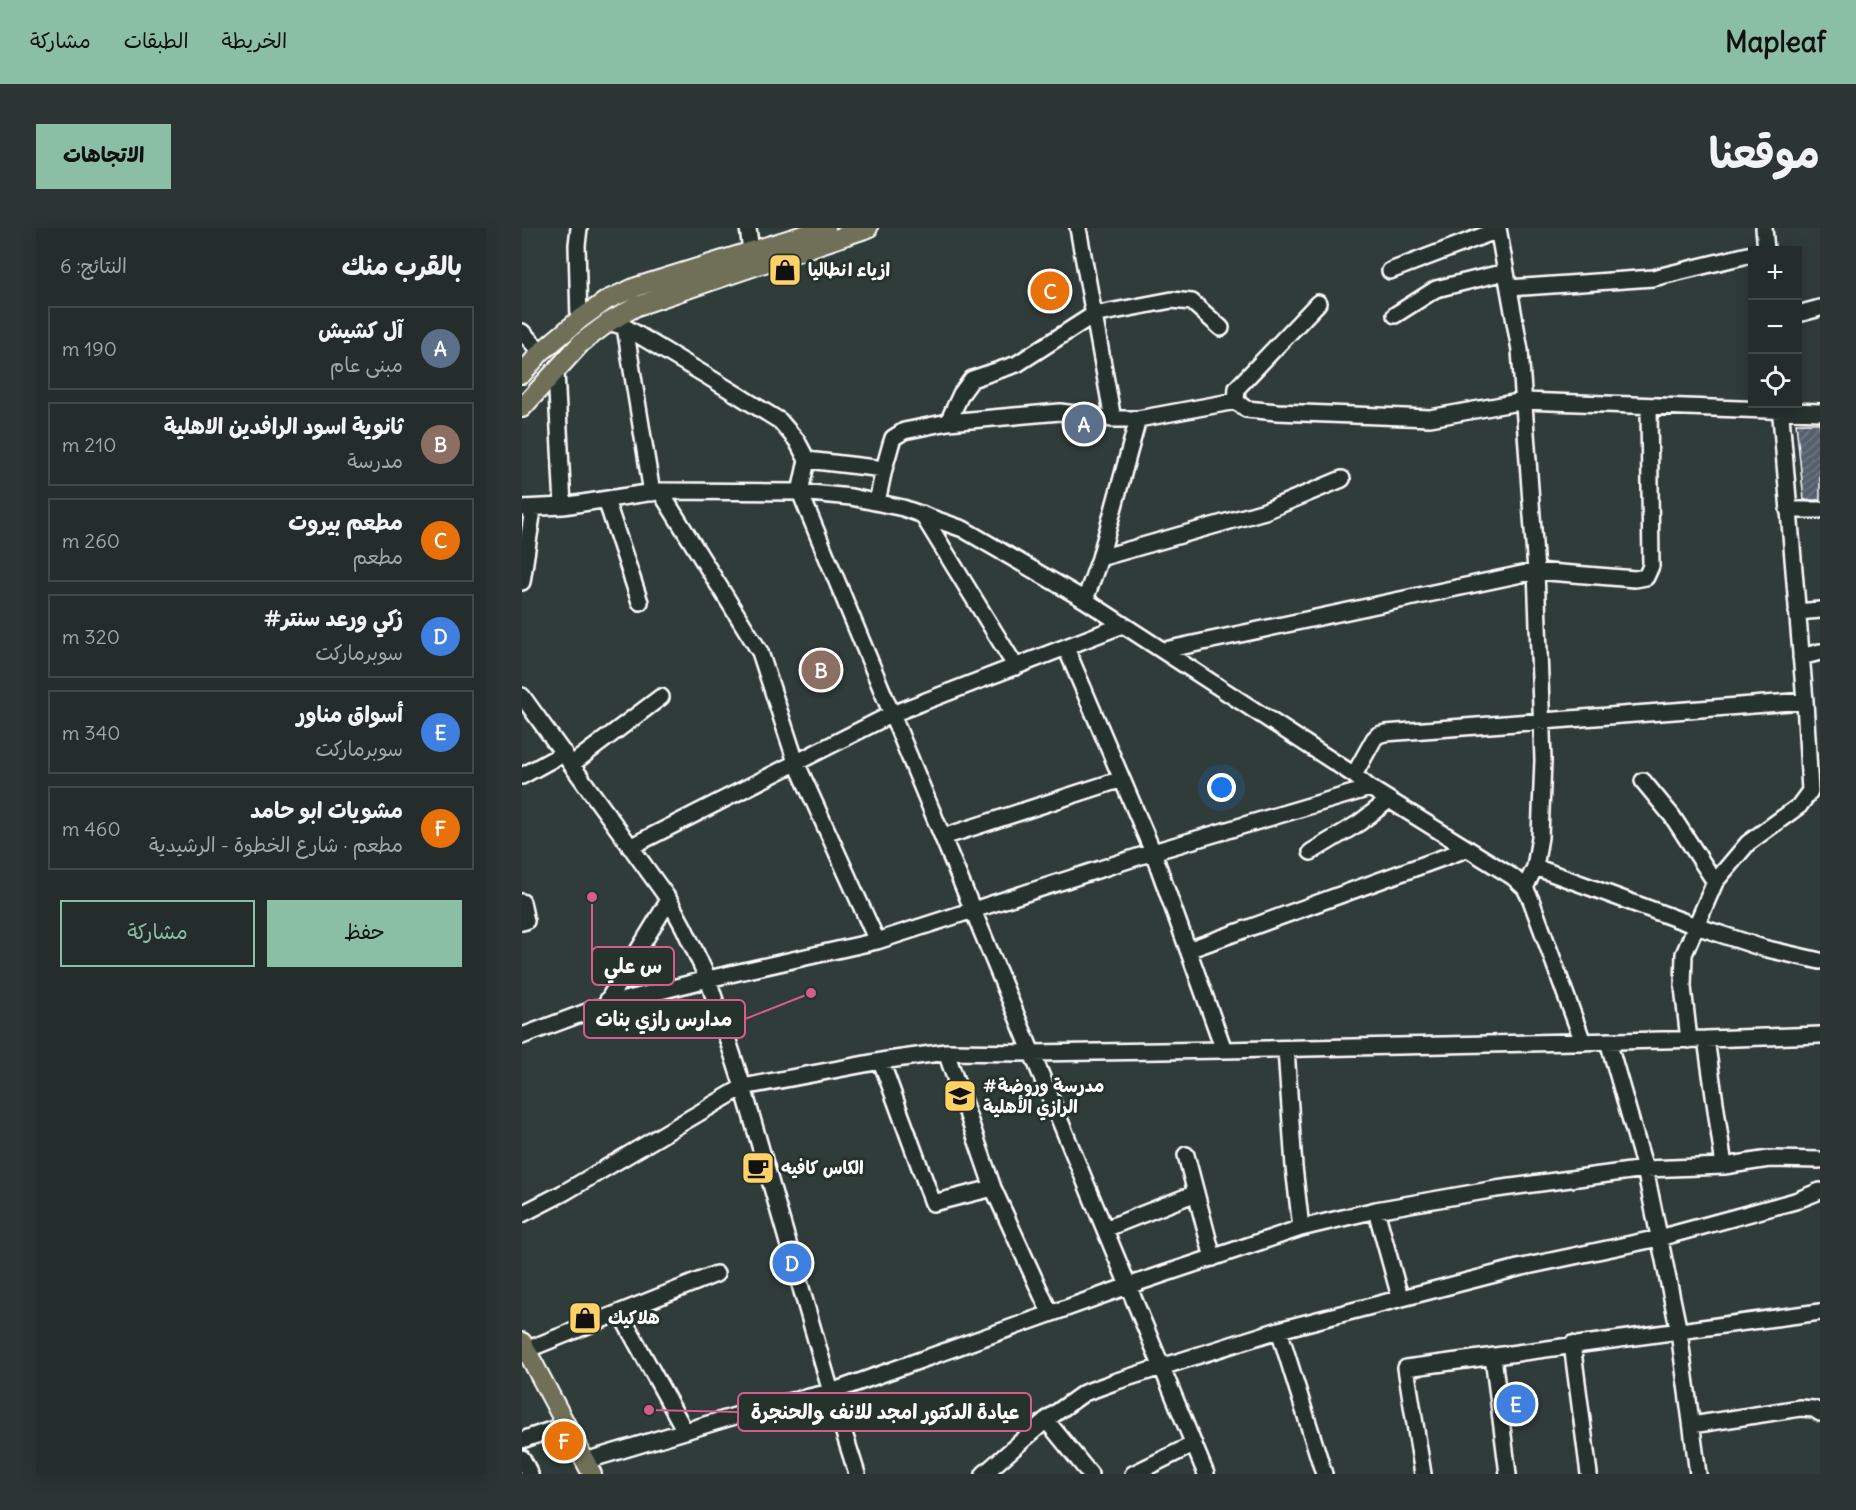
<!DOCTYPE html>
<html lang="ar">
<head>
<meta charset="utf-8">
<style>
	:root { --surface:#242d2c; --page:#2c3534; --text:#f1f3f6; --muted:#a3a8a9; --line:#414948; --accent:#8abfa5 }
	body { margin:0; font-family:Delius,"Playpen Sans Arabic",sans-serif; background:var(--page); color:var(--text); direction:rtl }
	.controls { position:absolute; right:18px; top:18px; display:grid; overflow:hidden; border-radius:0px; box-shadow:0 3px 15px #0003 }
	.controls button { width:54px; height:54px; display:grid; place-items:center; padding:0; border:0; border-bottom:2px solid var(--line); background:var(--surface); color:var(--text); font:30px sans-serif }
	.you { position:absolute; left:700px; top:560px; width:21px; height:21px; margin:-15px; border:4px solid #fff; border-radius:50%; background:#1a73e8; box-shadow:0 0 0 9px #1a73e833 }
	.badge { display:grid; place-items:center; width:39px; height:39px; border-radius:50%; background:var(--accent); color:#fff; font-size:20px; font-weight:700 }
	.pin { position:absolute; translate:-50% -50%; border:3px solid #fff; box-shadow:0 2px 6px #0006 }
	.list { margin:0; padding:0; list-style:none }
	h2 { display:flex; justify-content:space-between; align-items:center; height:78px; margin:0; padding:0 24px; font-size:26px }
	h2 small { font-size:20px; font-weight:400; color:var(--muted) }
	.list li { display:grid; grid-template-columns:39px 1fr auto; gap:18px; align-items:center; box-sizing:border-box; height:84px; margin:0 12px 12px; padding:0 12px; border:2px solid var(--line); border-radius:0px }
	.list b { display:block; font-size:22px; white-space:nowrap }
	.list p { margin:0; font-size:20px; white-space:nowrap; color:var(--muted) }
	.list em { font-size:20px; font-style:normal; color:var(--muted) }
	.actions { display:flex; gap:12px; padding:18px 24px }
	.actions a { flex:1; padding:14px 0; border:2px solid var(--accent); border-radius:0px; text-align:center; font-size:21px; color:var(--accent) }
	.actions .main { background:var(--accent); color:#111 }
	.icon { flex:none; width:33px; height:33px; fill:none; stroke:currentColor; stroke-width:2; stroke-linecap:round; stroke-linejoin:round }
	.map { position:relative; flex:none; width:1298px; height:1246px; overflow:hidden; direction:ltr; border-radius:0px }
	header { display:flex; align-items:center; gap:36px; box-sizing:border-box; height:84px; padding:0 30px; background:var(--accent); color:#111 }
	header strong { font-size:28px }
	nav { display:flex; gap:33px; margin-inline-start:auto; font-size:21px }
	.intro { display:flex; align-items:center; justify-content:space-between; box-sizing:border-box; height:144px; padding:0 36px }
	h1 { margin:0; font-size:42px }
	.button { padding:15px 27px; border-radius:0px; background:var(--accent); color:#111; font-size:21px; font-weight:700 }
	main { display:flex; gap:36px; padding:0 36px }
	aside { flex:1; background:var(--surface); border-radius:0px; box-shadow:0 3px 15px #0003 }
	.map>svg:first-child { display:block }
	.building { fill:url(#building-hatch); stroke:#fff; stroke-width:1.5 }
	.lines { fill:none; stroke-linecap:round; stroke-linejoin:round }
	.minor-casing { stroke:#fff; stroke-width:20 }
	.major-casing { stroke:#fff; stroke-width:22 }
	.minor { stroke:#26332d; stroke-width:15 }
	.major { stroke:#706f59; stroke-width:18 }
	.labels { text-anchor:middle; stroke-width:6; stroke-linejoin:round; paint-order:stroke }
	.poi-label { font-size:18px; font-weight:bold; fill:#fff; stroke:#26332d; text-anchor:start }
	.leader { fill:none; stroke:#d45d8c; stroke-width:2 }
	.callout-dot { fill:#d45d8c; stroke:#26332d; stroke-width:2 }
	.callout { fill:#26332d; stroke:#d45d8c; stroke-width:2 }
	.callout-label { font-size:20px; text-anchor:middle; font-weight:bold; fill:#fff }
</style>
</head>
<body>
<header>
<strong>Mapleaf</strong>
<nav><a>الخريطة</a><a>الطبقات</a><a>مشاركة</a></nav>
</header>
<div class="intro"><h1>موقعنا</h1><a class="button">الاتجاهات</a></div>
<main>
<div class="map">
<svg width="1298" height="1246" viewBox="0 0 1298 1246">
	<defs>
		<pattern id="building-hatch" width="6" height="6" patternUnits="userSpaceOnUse" patternTransform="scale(1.5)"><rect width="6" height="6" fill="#565f6c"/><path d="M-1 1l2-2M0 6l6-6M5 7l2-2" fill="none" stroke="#6f7782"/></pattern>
	</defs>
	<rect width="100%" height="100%" fill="#303c3a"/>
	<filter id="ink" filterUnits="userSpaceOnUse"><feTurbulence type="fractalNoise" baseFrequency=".0167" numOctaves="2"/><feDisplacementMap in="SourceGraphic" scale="12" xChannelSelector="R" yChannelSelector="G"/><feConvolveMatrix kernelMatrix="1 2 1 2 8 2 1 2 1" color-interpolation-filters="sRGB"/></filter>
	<g filter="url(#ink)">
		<path class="building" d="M 1274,195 L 1298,195 L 1298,272 L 1282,272 Z"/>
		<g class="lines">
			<g class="minor-casing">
				<path id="minor" d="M 226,0 L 229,23
					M 556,0 L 591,191
					M 976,0 L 998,122 L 1014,343 L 1021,532 L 1018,609 L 1013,639 L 1003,660
					M 1242,0 L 1244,22
					M 868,43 L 976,2
					M 987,60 L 1131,50 L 1230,26
					M 1276,86 L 1298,80
					M 873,87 L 914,61 L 983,44
					M 57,92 L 55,17 L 57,0
					M 87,94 L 103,99 L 185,148 L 258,193 L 275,213 L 285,232 L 362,241
					M 103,99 L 130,265
					M 0,104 L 19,124
					M 34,144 L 41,278
					M 714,173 L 715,160 L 796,75
					M 426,194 L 439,166 L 450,151 L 495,136 L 571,87 L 650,72 L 670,74 L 699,100
					M 285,232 L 278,264 L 684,1246
					M 138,263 L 238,424 L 274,534 L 355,713
					M 84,272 L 118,374
					M 355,274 L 362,241 L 369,216 L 371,210 L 382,203 L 426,194 L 538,184 L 591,191 L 616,191 L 714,173 L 724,181 L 755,184 L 908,190 L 1002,173 L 1298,184
					M 0,280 L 41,278 L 138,263 L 278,264 L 329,269 L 381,280 L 441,301 L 563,372 L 832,547 L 848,560 L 991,649 L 1003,660 L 1009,672 L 1061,814
					M 1266,282 L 1298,282
					M 400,286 L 494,439
					M 578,330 L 743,283 L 820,251
					M 0,354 L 11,281
					M 563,372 L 578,330 L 616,191
					M 1275,384 L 1298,382
					M 544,420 L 631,624 L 702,822
					M 643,422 L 1014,343 L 1113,351 L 1124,349 L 1129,338 L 1127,178
					M 1279,429 L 1298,424
					M 0,468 L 147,672 L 162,700 L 186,751 L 221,859 L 309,1164 L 335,1246
					M 50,536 L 139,469
					M 832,547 L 852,511 L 856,507 L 863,505 L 1283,473
					M 0,548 L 42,525
					M 1121,553 L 1150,588 L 1193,654
					M 421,609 L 600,551
					M 108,619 L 370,486 L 601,397
					M 789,624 L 837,595 L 867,572
					M 1013,639 L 1174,698 L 1241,720 L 1298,733
					M 0,674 L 4,693 L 0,694
					M 666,722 L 945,621
					M 83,777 L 147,672
					M 0,808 L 83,777 L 186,751 L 355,713 L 631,624 L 848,560
					M 1184,811 L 1202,938
					M 1167,812 L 1161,759 L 1162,726 L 1193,654 L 1226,615 L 1277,578 L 1288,563 L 1283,473 L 1258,176
					M 1086,813 L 1123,941 L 1157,1104 L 1176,1246
					M 764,821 L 772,939 L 779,1000
					M 424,824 L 471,960 L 528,1085
					M 359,833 L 411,975 L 471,960
					M 664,927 L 691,1030
					M 854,982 L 878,1069
					M 0,986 L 43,964 L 221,859 L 359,833 L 424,824 L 510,825 L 702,822 L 1184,811 L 1298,807
					M 583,1001 L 674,965
					M 98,1085 L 163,1203
					M 757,1102 L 802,1246
					M 1050,1116 L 1067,1246
					M 4,1122 L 194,1046
					M 971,1129 L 986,1246
					M 524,1192 L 568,1246
					M 1170,1197 L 1278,1180 L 1292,1181 L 1298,1185
					M 0,1212 L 43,1197
					M 0,1230 L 8,1246
					M 63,1233 L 243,1179 L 309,1164 L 606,1058 L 779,1000 L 854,982 L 974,961 L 1123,941 L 1202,938 L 1247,931 L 1298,932
					M 462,1246 L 524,1192 L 562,1165 L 595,1153 L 757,1102 L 996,1040 L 1137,1010 L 1273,973 L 1298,963
					M 611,1246 L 672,1216
					M 901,1246 L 884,1140 L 1298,1084"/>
			</g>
			<g class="major-casing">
				<path id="major" d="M 0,146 L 19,124 L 57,92 L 85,72 L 114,59 L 304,0
					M 0,180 L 59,115 L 87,94 L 115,78 L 346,0
					M 0,1114 L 70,1246"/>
			</g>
			<use href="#minor" class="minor"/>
			<use href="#major" class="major"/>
		</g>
	</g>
	<defs>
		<g id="shop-square" transform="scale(1.725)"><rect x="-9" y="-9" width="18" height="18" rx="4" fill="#ffd166" stroke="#26332d"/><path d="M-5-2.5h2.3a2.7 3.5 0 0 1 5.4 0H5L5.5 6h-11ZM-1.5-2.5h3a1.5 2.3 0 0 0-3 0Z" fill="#111"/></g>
		<g id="school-square" transform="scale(1.725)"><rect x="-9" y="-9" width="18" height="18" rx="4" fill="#ffd166" stroke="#26332d"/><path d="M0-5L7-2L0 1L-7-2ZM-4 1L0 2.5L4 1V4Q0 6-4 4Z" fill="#111"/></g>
		<g id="cafe-square" transform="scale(1.725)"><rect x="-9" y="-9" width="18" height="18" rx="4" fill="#ffd166" stroke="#26332d"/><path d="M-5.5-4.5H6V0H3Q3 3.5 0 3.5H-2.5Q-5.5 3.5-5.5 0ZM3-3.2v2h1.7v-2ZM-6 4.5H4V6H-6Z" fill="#111"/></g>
	</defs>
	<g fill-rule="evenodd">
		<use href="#shop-square" x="263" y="42"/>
		<use href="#school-square" x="438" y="868"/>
		<use href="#cafe-square" x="236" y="940"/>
		<use href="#shop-square" x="63" y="1090"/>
	</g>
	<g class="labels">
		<g class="poi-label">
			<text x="286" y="48">ازياء انطاليا</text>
			<text x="461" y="864">#مدرسة وروضة<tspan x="461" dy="21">الرازي الأهلية</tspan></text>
			<text x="259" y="946">الكاس كافيه</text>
			<text x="86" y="1096">هلاكيك</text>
		</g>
	</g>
	<path class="leader" d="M70 669L70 738M289 765L223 791M127 1182L216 1184"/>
	<g class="callout-dot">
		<circle cx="70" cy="669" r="6"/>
		<circle cx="289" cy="765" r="6"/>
		<circle cx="127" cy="1182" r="6"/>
	</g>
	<g class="callout">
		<rect x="70" y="719" width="82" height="38" rx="6"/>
		<rect x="62" y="772" width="161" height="38" rx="6"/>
		<rect x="216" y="1165" width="293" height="38" rx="6"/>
	</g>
	<g class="callout-label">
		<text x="111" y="745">س علي</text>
		<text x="142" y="798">مدارس رازي بنات</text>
		<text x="363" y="1191">عيادة الدكتور امجد للانف والحنجرة</text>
	</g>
</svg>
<div class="controls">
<button>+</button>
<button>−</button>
<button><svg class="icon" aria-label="locate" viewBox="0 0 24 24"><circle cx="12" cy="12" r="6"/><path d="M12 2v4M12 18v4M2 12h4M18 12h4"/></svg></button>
</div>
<div class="you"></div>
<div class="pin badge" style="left:562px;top:196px;background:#5c6f8a">A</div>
<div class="pin badge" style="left:299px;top:442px;background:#8d6e63">B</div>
<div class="pin badge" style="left:528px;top:63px;background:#e8710a">C</div>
<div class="pin badge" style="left:270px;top:1035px;background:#3f7fe0">D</div>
<div class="pin badge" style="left:994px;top:1176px;background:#3f7fe0">E</div>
<div class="pin badge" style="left:42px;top:1213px;background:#e8710a">F</div>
</div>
<aside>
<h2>بالقرب منك<small>النتائج: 6</small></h2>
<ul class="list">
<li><span class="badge" style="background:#5c6f8a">A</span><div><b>آل كشيش</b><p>مبنى عام</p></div><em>190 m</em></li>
<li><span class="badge" style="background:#8d6e63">B</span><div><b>ثانوية اسود الرافدين الاهلية</b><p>مدرسة</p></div><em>210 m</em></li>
<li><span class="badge" style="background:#e8710a">C</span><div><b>مطعم بيروت</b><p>مطعم</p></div><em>260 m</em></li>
<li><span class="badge" style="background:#3f7fe0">D</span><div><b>زكي ورعد سنتر#</b><p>سوبرماركت</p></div><em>320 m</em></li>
<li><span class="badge" style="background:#3f7fe0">E</span><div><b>أسواق مناور</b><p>سوبرماركت</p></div><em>340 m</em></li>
<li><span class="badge" style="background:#e8710a">F</span><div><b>مشويات ابو حامد</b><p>مطعم · شارع الخطوة - الرشيدية</p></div><em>460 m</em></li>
</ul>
<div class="actions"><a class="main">حفظ</a><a>مشاركة</a></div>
</aside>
</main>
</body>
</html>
